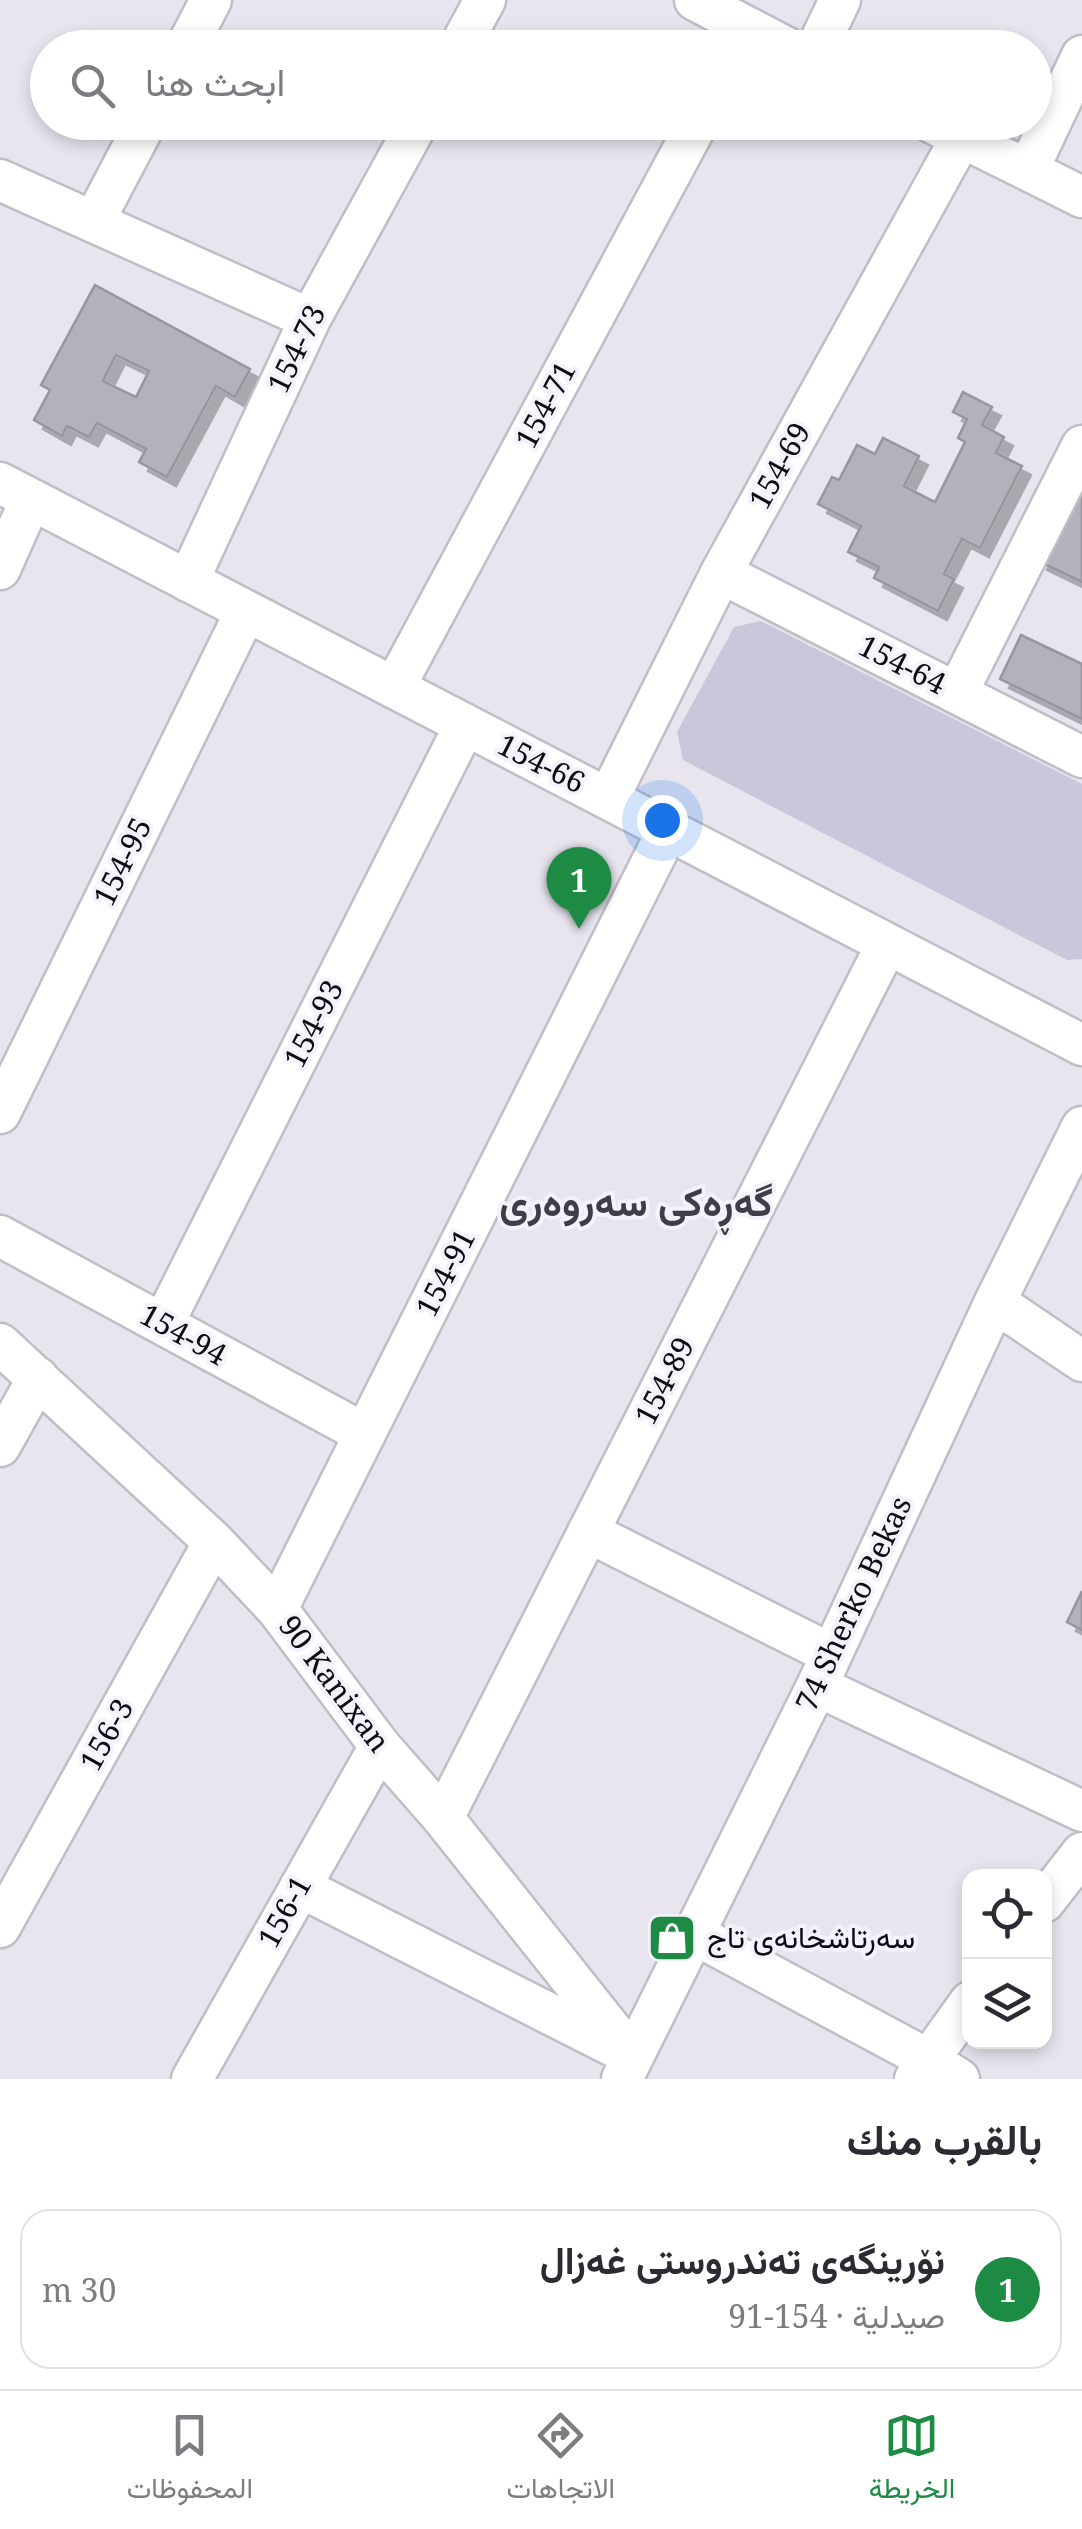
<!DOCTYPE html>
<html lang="ar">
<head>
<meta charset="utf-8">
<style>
	:root { --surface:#fff; --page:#f7f7f7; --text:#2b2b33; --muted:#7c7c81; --line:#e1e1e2; --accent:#1d8b43 }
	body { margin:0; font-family:"Noto Serif",Vazirmatn,serif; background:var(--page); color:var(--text); direction:rtl }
	.controls { position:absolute; right:30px; bottom:30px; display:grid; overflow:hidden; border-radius:20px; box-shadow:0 5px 15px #0003 }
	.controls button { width:90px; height:90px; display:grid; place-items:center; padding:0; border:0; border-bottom:2px solid var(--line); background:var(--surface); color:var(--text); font:50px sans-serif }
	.you { position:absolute; left:662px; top:820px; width:35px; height:35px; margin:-25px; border:8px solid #fff; border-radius:50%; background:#1a73e8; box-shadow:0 0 0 15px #1a73e833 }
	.badge { display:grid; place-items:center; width:65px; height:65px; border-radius:50%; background:var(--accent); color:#fff; font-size:32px; font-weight:700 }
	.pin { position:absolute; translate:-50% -82px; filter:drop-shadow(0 2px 5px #0008) }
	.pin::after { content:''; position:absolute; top:52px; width:35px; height:30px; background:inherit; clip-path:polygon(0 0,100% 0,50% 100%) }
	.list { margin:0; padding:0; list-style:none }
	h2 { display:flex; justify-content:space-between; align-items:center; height:130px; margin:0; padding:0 40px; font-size:42px }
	h2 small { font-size:32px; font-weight:400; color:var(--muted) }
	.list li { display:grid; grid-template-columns:65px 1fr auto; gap:30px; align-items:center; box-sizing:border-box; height:160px; margin:0 20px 20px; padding:0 20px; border:2px solid var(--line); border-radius:30px }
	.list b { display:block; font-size:38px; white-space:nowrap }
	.list p { margin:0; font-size:32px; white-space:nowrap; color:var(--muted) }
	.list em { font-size:32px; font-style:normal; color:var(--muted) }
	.icon { flex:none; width:55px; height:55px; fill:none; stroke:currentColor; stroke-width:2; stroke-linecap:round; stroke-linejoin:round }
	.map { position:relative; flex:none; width:1082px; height:2079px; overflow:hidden; direction:ltr }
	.search { position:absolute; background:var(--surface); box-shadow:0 5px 15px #0003; left:30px; right:30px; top:30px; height:110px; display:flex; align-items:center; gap:25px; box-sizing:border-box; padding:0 35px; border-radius:55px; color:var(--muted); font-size:38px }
	.sheet { height:310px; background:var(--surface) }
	nav { display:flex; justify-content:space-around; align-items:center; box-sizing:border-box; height:140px; border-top:2px solid var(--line); background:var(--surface); font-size:28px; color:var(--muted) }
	nav a { display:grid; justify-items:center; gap:5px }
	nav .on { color:var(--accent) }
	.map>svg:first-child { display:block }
	.green { fill:#ccc6da }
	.building { fill:#b3b1ba; stroke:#98959f; stroke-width:2.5; fill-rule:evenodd; filter:url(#shadow) }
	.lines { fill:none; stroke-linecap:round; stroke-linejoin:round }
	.minor-casing { stroke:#c0bdc7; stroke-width:45 }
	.minor { stroke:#fff; stroke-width:40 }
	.labels { text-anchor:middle; stroke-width:8; stroke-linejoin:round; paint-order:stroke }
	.street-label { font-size:30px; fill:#0d0c10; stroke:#f5f2fc }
	.poi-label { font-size:30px; fill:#0d0c10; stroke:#f5f2fc; text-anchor:start }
	.district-label { font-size:40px; font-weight:bold; fill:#3f3d45; stroke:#f5f2fc }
</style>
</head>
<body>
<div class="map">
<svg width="1082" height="2079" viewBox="0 0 1082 2079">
	<defs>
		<filter id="shadow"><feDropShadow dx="9" dy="9" stdDeviation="0" flood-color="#0004"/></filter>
	</defs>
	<rect width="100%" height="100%" fill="#e8e5ef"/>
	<path class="green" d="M 761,621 L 1082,784 L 1082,959 L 1067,960 L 683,760 L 677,732 L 734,627 Z"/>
	<path class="building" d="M 95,285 L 250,369 L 235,397 L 216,386 L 167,477 L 139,462 L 146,449 L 97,423 L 89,437 L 67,426 L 62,436 L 34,420 L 50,390 L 41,385 ZM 116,355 L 149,371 L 136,397 L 103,381 Z
		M 963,392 L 992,407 L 982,425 L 1004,437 L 996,453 L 1022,466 L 980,548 L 962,539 L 944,574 L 954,579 L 938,611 L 874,578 L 879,567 L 848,552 L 861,526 L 818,504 L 832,477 L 839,480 L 857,445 L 875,454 L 883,438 L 919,456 L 904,486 L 935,502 L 965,442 L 958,438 L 967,419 L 953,412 Z
		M 1082,468 L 1082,582 L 1038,561 Z
		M 1021,635 L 1082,664 L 1082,719 L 1000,679 Z
		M 1082,1591 L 1082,1630 L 1067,1622 Z"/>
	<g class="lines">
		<g class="minor-casing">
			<path id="minor" d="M 695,0 L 787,48
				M 186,48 L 211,0
				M 459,48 L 485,0
				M 817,48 L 840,0
				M 931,122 L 1082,197
				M 1028,170 L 1082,56
				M 0,180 L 310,319
				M 94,221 L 146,122
				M 0,483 L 1082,1045
				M 0,569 L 31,499
				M 721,573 L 1082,757
				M 188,581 L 310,319 L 418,122
				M 394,688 L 698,122
				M 957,693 L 1082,446
				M 608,799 L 721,573 L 961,138
				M 0,1113 L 246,611
				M 0,1236 L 365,1434
				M 995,1302 L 1082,1361
				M 163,1324 L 465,725
				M 0,1344 L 214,1542 L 277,1609 L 380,1746 L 443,1818 L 633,2057
				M 0,1446 L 38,1378
				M 588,1532 L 831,1654
				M 277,1609 L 668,830
				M 817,1686 L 1082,1811
				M 443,1818 L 887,944
				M 300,1887 L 621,2050
				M 1044,1902 L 1082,1853
				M 0,1927 L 214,1542
				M 694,1934 L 927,2059 L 959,2079
				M 192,2079 L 380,1746
				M 622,2079 L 817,1686 L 995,1302 L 1082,1127
				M 915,2079 L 970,2002"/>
		</g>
		<use href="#minor" class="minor"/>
	</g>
	<defs>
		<g id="shop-square" transform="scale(2.5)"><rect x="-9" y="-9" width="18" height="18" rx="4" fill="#1d8b43" stroke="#f5f2fc"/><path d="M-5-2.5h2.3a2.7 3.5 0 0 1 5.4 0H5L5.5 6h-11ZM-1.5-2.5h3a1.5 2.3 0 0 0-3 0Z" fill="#fff"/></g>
	</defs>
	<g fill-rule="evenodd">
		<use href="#shop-square" x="672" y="1938"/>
	</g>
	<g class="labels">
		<g class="street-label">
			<text transform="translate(297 349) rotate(-64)" y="10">154-73</text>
			<text transform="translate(546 405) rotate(-62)" y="10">154-71</text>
			<text transform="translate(780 466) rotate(-61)" y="10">154-69</text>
			<text transform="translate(902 665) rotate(27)" y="10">154-64</text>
			<text transform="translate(541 764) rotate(27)" y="10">154-66</text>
			<text transform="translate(123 862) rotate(-64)" y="10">154-95</text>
			<text transform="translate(314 1024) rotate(-63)" y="10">154-93</text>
			<text transform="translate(446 1273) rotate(-63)" y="10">154-91</text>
			<text transform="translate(183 1335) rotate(29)" y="10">154-94</text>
			<text transform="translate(665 1381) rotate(-63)" y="10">154-89</text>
			<text transform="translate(854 1604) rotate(-65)" y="10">74 Sherko Bekas</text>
			<text transform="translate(334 1684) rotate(53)" y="10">90 Kanixan</text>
			<text transform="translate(107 1735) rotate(-61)" y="10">156-3</text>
			<text transform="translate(285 1912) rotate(-61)" y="10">156-1</text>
		</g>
		<g class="poi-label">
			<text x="707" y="1948">سەرتاشخانەی تاج</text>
		</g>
		<g class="district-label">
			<text x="636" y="1216">گەڕەکی سەروەری</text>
		</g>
	</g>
</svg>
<div class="controls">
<button><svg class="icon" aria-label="locate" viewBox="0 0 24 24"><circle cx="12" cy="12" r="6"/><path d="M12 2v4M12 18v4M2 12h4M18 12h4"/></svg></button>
<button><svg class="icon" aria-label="layers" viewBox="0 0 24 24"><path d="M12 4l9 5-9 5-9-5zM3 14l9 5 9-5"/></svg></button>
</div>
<div class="you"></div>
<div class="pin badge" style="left:579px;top:929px">1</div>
<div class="search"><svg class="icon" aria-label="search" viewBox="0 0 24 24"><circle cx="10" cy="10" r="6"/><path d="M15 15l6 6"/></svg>ابحث هنا</div>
</div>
<section class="sheet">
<h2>بالقرب منك<small></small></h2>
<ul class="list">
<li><span class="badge">1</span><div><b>نۆرینگەی تەندروستی غەزال</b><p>صيدلية · 154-91</p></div><em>30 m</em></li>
</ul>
</section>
<nav>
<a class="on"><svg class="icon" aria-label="map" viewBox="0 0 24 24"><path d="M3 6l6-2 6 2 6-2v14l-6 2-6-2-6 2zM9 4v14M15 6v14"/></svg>الخريطة</a>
<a><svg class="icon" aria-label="directions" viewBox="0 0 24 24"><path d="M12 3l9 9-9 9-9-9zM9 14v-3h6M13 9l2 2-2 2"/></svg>الاتجاهات</a>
<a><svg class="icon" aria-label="saved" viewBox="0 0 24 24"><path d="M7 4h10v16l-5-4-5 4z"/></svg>المحفوظات</a>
</nav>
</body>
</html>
